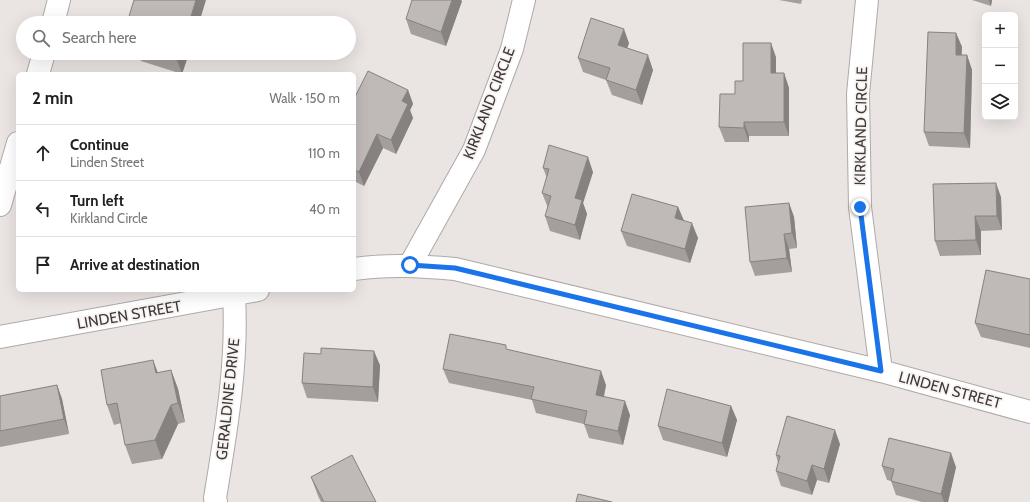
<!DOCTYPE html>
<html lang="en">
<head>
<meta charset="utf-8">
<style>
	:root { --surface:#fff; --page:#f2f2f2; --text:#222; --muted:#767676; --line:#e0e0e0 }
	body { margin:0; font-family:Cabin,sans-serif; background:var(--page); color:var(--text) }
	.controls { position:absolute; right:12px; top:12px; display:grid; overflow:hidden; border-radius:6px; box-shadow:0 4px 16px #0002 }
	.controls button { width:36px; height:36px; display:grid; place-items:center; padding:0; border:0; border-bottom:1px solid var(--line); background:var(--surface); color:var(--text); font:20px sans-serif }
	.stop { position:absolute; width:12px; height:12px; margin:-9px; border:3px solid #1a73e8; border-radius:50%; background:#fff }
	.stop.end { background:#1a73e8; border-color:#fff; box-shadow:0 1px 4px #0008 }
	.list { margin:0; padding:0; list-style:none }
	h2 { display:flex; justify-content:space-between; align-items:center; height:52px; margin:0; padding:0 16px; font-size:17px }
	h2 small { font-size:13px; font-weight:400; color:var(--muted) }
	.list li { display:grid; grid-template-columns:26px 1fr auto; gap:12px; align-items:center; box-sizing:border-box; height:56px; padding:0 16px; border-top:1px solid var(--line) }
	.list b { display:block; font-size:15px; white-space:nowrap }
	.list p { margin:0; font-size:13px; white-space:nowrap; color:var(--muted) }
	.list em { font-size:13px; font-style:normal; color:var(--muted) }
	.icon { flex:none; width:22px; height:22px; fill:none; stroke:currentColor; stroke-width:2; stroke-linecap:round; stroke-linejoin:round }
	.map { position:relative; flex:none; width:1030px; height:502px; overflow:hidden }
	.search { position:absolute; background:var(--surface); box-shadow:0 4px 16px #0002; left:16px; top:16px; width:340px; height:44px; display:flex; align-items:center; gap:10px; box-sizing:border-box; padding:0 14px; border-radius:22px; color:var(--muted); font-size:15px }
	.panel { position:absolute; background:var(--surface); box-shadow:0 4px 16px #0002; left:16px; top:72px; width:340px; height:220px; border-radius:6px }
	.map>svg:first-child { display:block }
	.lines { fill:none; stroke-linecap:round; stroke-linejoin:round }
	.minor-casing { stroke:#afa9a7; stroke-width:24 }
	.tertiary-casing { stroke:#afa9a7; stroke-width:24 }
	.minor { stroke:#fff; stroke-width:22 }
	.tertiary { stroke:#fff; stroke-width:22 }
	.wall { fill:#a49f9d }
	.shaded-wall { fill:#868280 }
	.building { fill:#bfb9b7; stroke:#868280 }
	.route { stroke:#1a73e8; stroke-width:5 }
	.labels { text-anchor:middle; stroke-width:3.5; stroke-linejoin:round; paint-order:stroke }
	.street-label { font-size:15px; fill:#3c3a39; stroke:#f8f2f0 }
</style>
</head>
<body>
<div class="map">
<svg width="1030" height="502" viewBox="0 0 1030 502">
	<rect width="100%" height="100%" fill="#eae4e2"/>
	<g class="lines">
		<g class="minor-casing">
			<path id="minor" d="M 867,0 L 858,94 L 860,207 L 881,371
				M 53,23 L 59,0
				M 38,74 L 44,53
				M 0,205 L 18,143
				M 410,265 L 474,150 L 512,49 L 524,0
				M 216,502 L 215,498 C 226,431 238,363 234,296"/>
		</g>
		<g class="tertiary-casing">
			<path id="tertiary" d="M 354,269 C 388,264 421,266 455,269 L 881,371 L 1030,412
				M 0,337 L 258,290"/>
		</g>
		<use href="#minor" class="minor"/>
		<use href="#tertiary" class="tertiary"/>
	</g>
	<path class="wall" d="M 779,0 L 802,0 L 801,4 Z
		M 972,0 L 992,0 L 991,6 Z
		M 462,1 L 446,46 L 411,34 L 406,19 Z
		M 956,33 L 962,47 L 961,55 L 967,55 L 972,70 L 970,148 L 929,146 L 924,132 Z
		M 629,43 L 627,48 L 653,70 L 642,105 L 612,95 L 606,80 L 583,72 L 578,58 Z
		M 138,53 L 189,53 L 182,74 L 141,61 Z
		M 776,57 L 776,73 L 784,73 L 789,88 L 789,136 L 749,136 L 749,142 L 725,142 L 719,127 L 735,94 L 743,81 Z
		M 408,90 L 413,104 L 410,110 L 413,118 L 396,154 L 383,148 L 364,186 L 354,181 L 354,99 Z
		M 543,168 L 593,172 L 583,203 L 587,214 L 580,240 L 550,231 L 545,216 L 548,208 L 542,193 L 547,178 Z
		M 1001,197 L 1002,230 L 981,231 L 981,255 L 940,256 L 935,241 Z
		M 789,203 L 794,217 L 797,248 L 789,249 L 792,272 L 755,276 L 750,262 Z
		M 678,207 L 684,221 L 698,238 L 690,263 L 627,246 L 621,231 Z
		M 1030,279 L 1030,348 L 981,337 L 975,323 Z
		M 508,350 L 606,385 L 604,397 L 630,415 L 623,445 L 589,438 L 584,424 L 536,413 L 532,400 L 449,383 L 443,369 Z
		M 153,360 L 158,373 L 171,370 L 178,389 L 185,422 L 178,424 L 162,459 L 132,464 L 125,445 L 121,423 L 114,425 L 107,405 Z
		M 380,365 L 378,402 L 307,398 L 302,383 Z
		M 57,385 L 62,399 L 69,434 L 0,447 L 0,396 Z
		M 731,406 L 737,420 L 727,457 L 663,440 L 658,426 Z
		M 840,444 L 829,483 L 817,480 L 812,495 L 781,486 L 776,471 L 778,463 L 776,455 Z
		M 882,466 L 956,467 L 948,502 L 922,502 L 896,495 L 891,481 L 887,480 Z
		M 311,477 L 376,502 L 321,502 L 318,496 Z"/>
	<path class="shaded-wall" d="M 196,0 L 206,0 L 199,23 L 189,23 Z
		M 452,0 L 461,0 L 462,1 L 446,46 L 441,32 Z
		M 989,0 L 992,0 L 991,6 Z
		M 624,29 L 629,43 L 623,60 L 618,45 Z
		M 956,33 L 962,47 L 961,69 L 956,55 Z
		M 771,43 L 776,57 L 776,87 L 771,73 Z
		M 179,53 L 189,53 L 182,74 L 177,60 Z
		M 648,55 L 653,70 L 642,105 L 636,90 Z
		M 967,55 L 972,70 L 970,148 L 964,133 Z
		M 784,73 L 789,88 L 789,136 L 784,122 Z
		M 408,90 L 413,104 L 410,110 L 413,118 L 396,154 L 391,140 L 402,101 Z
		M 744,122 L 749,136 L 749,142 L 744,128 Z
		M 377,134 L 383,148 L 364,186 L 359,172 Z
		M 588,157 L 593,172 L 583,203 L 587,214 L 580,240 L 575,225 L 575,198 Z
		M 996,183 L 1001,197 L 1002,230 L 997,216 Z
		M 789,203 L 794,217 L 797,248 L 792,233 Z
		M 678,207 L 684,221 L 675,218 Z
		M 975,216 L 981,231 L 981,255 L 976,240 Z
		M 692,223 L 698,238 L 690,263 L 685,249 Z
		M 784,234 L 789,249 L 792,272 L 787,258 Z
		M 374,351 L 380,365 L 378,402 L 373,387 Z
		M 153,360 L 160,379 L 156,373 Z
		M 171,370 L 178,389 L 185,422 L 178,403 Z
		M 601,371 L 606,385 L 601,409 L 596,395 Z
		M 57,385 L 62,399 L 69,434 L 64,419 Z
		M 625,401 L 630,415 L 623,445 L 618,431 Z
		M 171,405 L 178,424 L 162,459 L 155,440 Z
		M 731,406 L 737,420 L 727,457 L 722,443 Z
		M 835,430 L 840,444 L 829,483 L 824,469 Z
		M 951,453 L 956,467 L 948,502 L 944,502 L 941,494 Z
		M 812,465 L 817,480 L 812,495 L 807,481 Z"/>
	<path class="building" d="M 134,0 L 196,0 L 189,23 L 127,23 Z
		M 412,0 L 452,0 L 441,32 L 406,19 Z
		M 591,18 L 624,29 L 618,45 L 648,55 L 636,90 L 606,80 L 610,68 L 578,58 Z
		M 928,32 L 956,33 L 956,55 L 967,55 L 964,133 L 924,132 Z
		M 743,43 L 771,43 L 771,73 L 784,73 L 784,122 L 744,122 L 744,128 L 719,127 L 720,94 L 735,94 L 735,81 L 743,81 Z
		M 156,53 L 179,53 L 177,60 Z
		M 368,71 L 408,90 L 402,101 L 408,104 L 391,140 L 377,134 L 359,172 L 354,170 L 354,99 Z
		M 549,145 L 588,157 L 575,198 L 582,200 L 575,225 L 545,216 L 551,196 L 542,193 L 549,169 L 543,168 Z
		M 996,183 L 997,216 L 975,216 L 976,240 L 935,241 L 933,184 Z
		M 632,194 L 678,207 L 675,218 L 692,223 L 685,249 L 621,231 Z
		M 789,203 L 792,233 L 784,234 L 787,258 L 750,262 L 745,207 Z
		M 986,270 L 1030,279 L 1030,335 L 975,323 Z
		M 450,334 L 506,345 L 506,349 L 601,371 L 596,395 L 625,401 L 618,431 L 584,424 L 587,411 L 531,399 L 534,387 L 443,369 Z
		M 321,348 L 374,351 L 373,387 L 302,383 L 304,353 L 321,354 Z
		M 153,360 L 156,373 L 171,370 L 178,403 L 171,405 L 155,440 L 125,445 L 117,403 L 107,405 L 101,370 Z
		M 57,385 L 64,419 L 0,431 L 0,396 Z
		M 667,389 L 731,406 L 722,443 L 658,426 Z
		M 787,416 L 835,430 L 824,469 L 812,465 L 807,481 L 776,471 L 780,456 L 776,455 Z
		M 889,438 L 951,453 L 941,494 L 891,481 L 894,469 L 882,466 Z
		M 352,455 L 376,502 L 324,502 L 311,477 Z
		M 578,494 L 612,502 L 576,502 Z"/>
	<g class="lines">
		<path class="route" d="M 410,265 L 455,268 L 881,371 L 860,207"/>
	</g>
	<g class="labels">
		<g class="street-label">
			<text transform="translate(489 103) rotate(-69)" y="5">KIRKLAND CIRCLE</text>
			<text transform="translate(861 126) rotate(-89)" y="5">KIRKLAND CIRCLE</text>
			<text transform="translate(129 315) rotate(-10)" y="5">LINDEN STREET</text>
			<text transform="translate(950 390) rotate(15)" y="5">LINDEN STREET</text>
			<text transform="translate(228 399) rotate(-84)" y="5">GERALDINE DRIVE</text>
		</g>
	</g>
</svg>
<div class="controls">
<button>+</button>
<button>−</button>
<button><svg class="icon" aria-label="layers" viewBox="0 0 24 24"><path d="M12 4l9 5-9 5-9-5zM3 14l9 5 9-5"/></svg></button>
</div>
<div class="stop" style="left:410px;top:265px"></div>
<div class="stop end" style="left:860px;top:207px"></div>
<div class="search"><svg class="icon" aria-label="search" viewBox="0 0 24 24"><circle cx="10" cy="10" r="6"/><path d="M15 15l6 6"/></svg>Search here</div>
<section class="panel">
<h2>2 min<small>Walk · 150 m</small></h2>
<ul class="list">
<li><svg class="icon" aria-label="ahead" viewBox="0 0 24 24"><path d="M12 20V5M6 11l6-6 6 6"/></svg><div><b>Continue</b><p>Linden Street</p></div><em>110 m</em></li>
<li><svg class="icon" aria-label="left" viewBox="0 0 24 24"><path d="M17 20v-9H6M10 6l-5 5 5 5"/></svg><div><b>Turn left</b><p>Kirkland Circle</p></div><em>40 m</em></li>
<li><svg class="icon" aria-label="arrive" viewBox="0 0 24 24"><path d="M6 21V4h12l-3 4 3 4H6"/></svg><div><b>Arrive at destination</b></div></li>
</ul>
</section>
</div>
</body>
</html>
